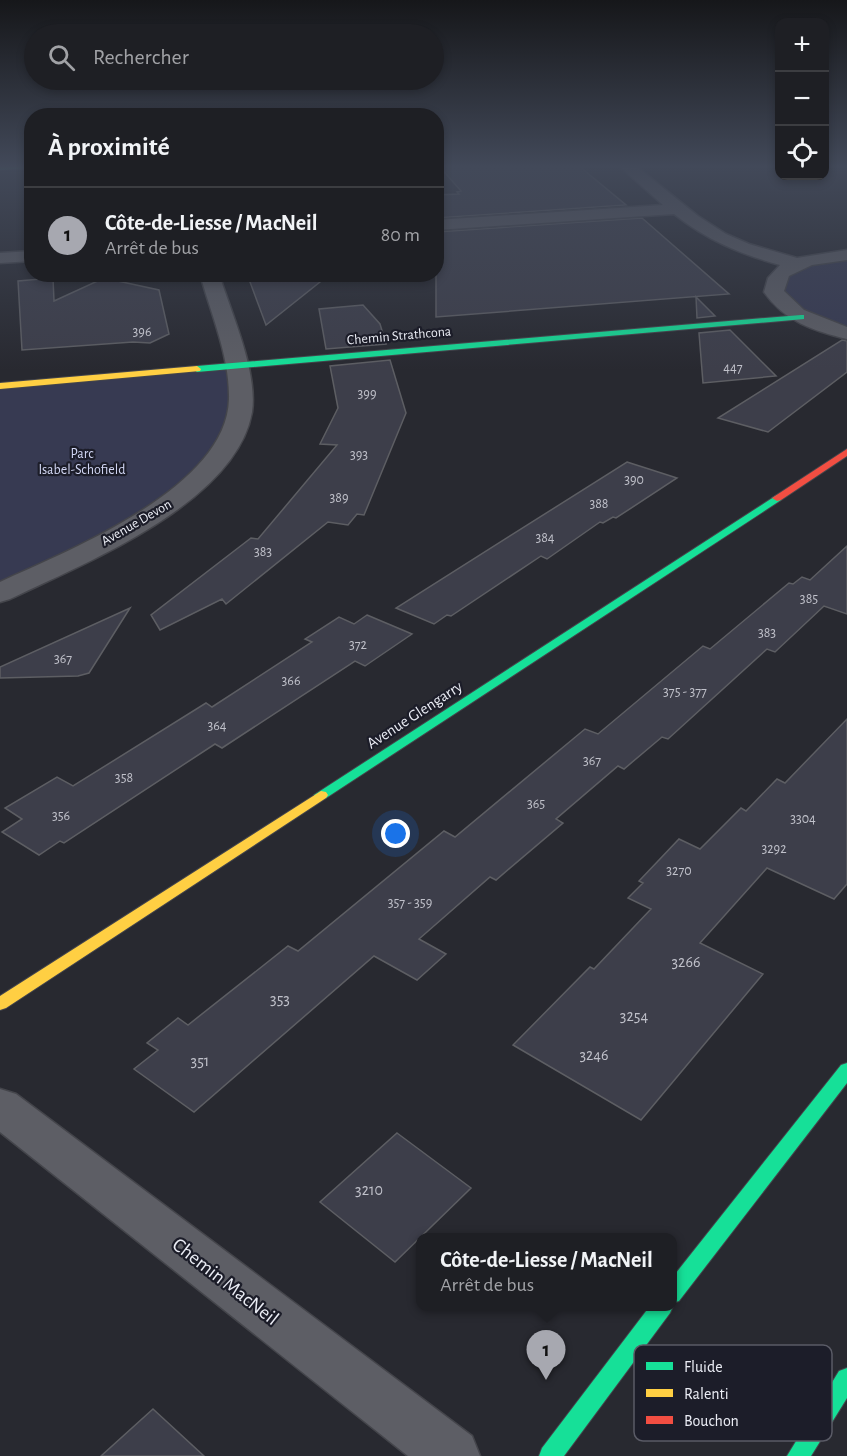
<!DOCTYPE html>
<html lang="fr">
<head>
<meta charset="utf-8">
<style>
	:root { --surface:#1e1f24; --page:#2b2c31; --text:#f1f3f6; --muted:#a1a2a6; --line:#3c3d41; --accent:#a7a8b0 }
	body { margin:0; font-family:"Alegreya Sans",sans-serif; background:var(--page); color:var(--text) }
	.controls { position:absolute; right:18px; top:18px; display:grid; overflow:hidden; border-radius:12px; box-shadow:0 3px 9px #0003 }
	.controls button { width:54px; height:54px; display:grid; place-items:center; padding:0; border:0; border-bottom:2px solid var(--line); background:var(--surface); color:var(--text); font:30px sans-serif }
	.you { position:absolute; left:396px; top:834px; width:21px; height:21px; margin:-15px; border:4px solid #fff; border-radius:50%; background:#1a73e8; box-shadow:0 0 0 9px #1a73e833 }
	.badge { display:grid; place-items:center; width:39px; height:39px; border-radius:50%; background:var(--accent); color:#111; font-size:20px; font-weight:700 }
	.pin { position:absolute; translate:-50% -50px; filter:drop-shadow(0 2px 3px #0008) }
	.pin::after { content:''; position:absolute; top:32px; width:21px; height:18px; background:inherit; clip-path:polygon(0 0,100% 0,50% 100%) }
	.popup { position:absolute; left:416px; top:1233px; width:261px; height:78px; box-sizing:border-box; display:grid; place-content:center; border-radius:12px; background:var(--surface); filter:drop-shadow(0 2px 4px #0005); font-size:20px; white-space:nowrap; color:var(--muted) }
	.popup b { font-size:22px; color:var(--text) }
	.popup::after { content:''; position:absolute; left:50%; top:100%; margin-left:-12px; border:12px solid transparent; border-top-color:var(--surface) }
	.list { margin:0; padding:0; list-style:none }
	h2 { display:flex; justify-content:space-between; align-items:center; height:78px; margin:0; padding:0 24px; font-size:26px }
	h2 small { font-size:20px; font-weight:400; color:var(--muted) }
	.list li { display:grid; grid-template-columns:39px 1fr auto; gap:18px; align-items:center; box-sizing:border-box; height:96px; padding:0 24px; border-top:2px solid var(--line) }
	.list b { display:block; font-size:22px; white-space:nowrap }
	.list p { margin:0; font-size:20px; white-space:nowrap; color:var(--muted) }
	.list em { font-size:20px; font-style:normal; color:var(--muted) }
	.icon { flex:none; width:33px; height:33px; fill:none; stroke:currentColor; stroke-width:2; stroke-linecap:round; stroke-linejoin:round }
	.map { position:relative; flex:none; width:847px; height:1456px; overflow:hidden }
	.search { position:absolute; background:var(--surface); box-shadow:0 3px 9px #0003; left:24px; top:24px; width:420px; height:66px; display:flex; align-items:center; gap:15px; box-sizing:border-box; padding:0 21px; border-radius:33px; color:var(--muted); font-size:22px }
	.panel { position:absolute; background:var(--surface); box-shadow:0 3px 9px #0003; left:24px; top:108px; width:420px; height:174px; border-radius:24px }
	.map>svg:first-child { display:block }
	.green { fill:#373a52 }
	.building { fill:#3d3e4a; stroke:#5d5e63; stroke-width:1.5 }
	.lines { fill:none; stroke-linecap:round; stroke-linejoin:round }
	.street-casing { stroke:#44454b; stroke-width:3 }
	.fast-casing { stroke:#44454b; stroke-width:2 }
	.slow-casing { stroke:#44454b; stroke-width:2 }
	.jam-casing { stroke:#44454b; stroke-width:2 }
	.street { fill:#5d5e65; fill-rule:evenodd }
	.fast { fill:#16e098; fill-rule:evenodd }
	.slow { fill:#ffcf43; fill-rule:evenodd }
	.jam { fill:#f24e42; fill-rule:evenodd }
	.labels { text-anchor:middle; stroke-width:4.5; stroke-linejoin:round; paint-order:stroke }
	.number-label { font-size:14px; fill:#c0c1ca }
	.far-street-label { font-size:14px; fill:#ebedf5; stroke:#1c1d29 }
	.far-park-label { font-size:14px; fill:#d1d6f3; stroke:#1c1d29 }
	.street-label { font-size:16px; fill:#ebedf5; stroke:#1c1d29 }
	.near-number-label { font-size:16px; fill:#c0c1ca }
	.near-street-label { font-size:20px; fill:#ebedf5; stroke:#1c1d29 }
	.key { fill:#1c1d29; stroke:#5a5b66; stroke-width:1.5 }
	.key-label { font-size:16px; fill:#ebedf5 }
</style>
</head>
<body>
<div class="map">
<svg width="847" height="1456" viewBox="0 0 847 1456">
	<rect width="100%" height="100%" fill="#282930"/>
	<path class="green" d="M 847,255 L 847,333 L 783,305 L 784,271 Z
		M 236,365 L 240,411 L 173,502 L 0,593 L 0,386 Z"/>
	<path class="building" d="M 439,166 L 579,166 L 626,205 L 436,218 L 436,195 L 459,194 L 457,192 L 461,191 Z
		M 642,218 L 729,294 L 436,317 L 436,232 Z
		M 247,274 L 330,274 L 266,325 Z
		M 53,278 L 54,301 L 104,278 L 159,290 L 169,334 L 150,343 L 133,342 L 22,350 L 18,281 Z
		M 696,297 L 715,316 L 697,318 Z
		M 363,305 L 380,324 L 386,344 L 326,349 L 319,309 Z
		M 730,330 L 776,376 L 703,383 L 699,333 Z
		M 842,340 L 847,341 L 847,372 L 768,432 L 718,418 Z
		M 390,360 L 406,413 L 364,515 L 357,514 L 348,525 L 328,522 L 226,604 L 222,599 L 160,630 L 151,615 L 251,538 L 258,539 L 337,445 L 320,444 L 338,408 L 330,366 Z
		M 627,462 L 677,478 L 616,518 L 613,517 L 603,523 L 600,522 L 547,559 L 541,556 L 451,616 L 447,615 L 434,624 L 396,608 Z
		M 847,546 L 847,614 L 824,606 L 775,652 L 767,649 L 668,739 L 662,737 L 624,769 L 618,766 L 556,819 L 563,823 L 496,880 L 490,877 L 419,939 L 446,954 L 417,980 L 374,956 L 194,1112 L 134,1069 L 158,1050 L 147,1043 L 178,1018 L 188,1025 L 288,946 L 298,951 L 444,831 L 455,837 L 585,729 L 598,734 L 703,646 L 710,649 L 789,583 L 793,584 L 802,577 L 810,580 Z
		M 130,608 L 89,673 L 78,676 L 0,678 L 0,667 Z
		M 367,615 L 412,634 L 365,666 L 355,661 L 222,748 L 215,744 L 64,843 L 60,841 L 39,855 L 2,832 L 22,819 L 5,808 L 57,777 L 73,786 L 206,703 L 212,707 L 312,642 L 305,639 L 339,617 L 354,624 Z
		M 847,719 L 847,884 L 834,899 L 767,868 L 700,943 L 763,974 L 641,1120 L 513,1045 L 590,967 L 594,969 L 651,909 L 628,898 L 643,883 L 639,881 L 679,839 L 700,849 L 741,808 L 746,811 L 777,779 L 785,783 Z
		M 397,1133 L 471,1188 L 395,1262 L 320,1202 Z
		M 153,1409 L 204,1456 L 101,1456 Z"/>
	<g class="lines">
		<g class="street-casing">
			<path id="street" d="M 619,166 L 636,166 L 698,216 L 726,234 L 749,244 L 797,258 L 847,250 L 847,260 L 812,265 L 789,276 L 784,291 L 804,310 L 847,327 L 847,339 C 814,331 784,321 764,292 L 768,278 L 780,265 C 740,254 707,240 674,214 L 436,230 L 436,220 L 663,205 Z
				M 32,251 L 32,261 L 0,263 L 0,253 Z
				M 200,274 L 219,274 C 231,313 258,371 252,412 C 236,503 85,563 10,599 L 0,602 L 0,582 C 69,550 227,488 229,399 C 230,357 211,314 200,274 Z
				M 0,1089 L 16,1094 L 472,1436 L 480,1456 L 408,1456 L 0,1132 Z"/>
		</g>
		<g class="fast-casing">
			<path id="fast" d="M 0,166 L 32,166 L 32,168 L 0,170 Z
				M 801,315 L 804,315 L 804,319 L 197,372 L 193,369 L 197,366 Z
				M 777,495 L 781,496 L 781,500 L 326,798 L 316,798 L 314,795 Z
				M 847,1063 L 847,1083 L 679,1301 L 672,1303 L 673,1306 L 670,1313 L 564,1456 L 539,1456 L 542,1448 L 650,1306 L 672,1306 L 672,1278 L 841,1065 Z
				M 847,1368 L 847,1398 L 811,1456 L 787,1456 L 839,1371 Z"/>
		</g>
		<g class="slow-casing">
			<path id="slow" d="M 197,366 L 201,369 L 200,371 L 0,389 L 0,383 Z
				M 321,791 L 326,792 L 328,795 L 326,798 L 6,1008 L 0,1010 L 0,996 Z"/>
		</g>
		<g class="jam-casing">
			<path id="jam" d="M 847,449 L 847,456 L 781,500 L 777,501 L 772,498 Z"/>
		</g>
		<use href="#street" class="street"/>
		<use href="#fast" class="fast"/>
		<use href="#slow" class="slow"/>
		<use href="#jam" class="jam"/>
	</g>
	<linearGradient id="sky" x2="0" y2="1"><stop stop-color="#16171a"/><stop offset="0.45" stop-color="#424959"/><stop offset="1" stop-color="#424959" stop-opacity="0"/></linearGradient>
	<rect width="847" height="370" fill="url(#sky)"/>
	<g class="labels">
		<g class="number-label">
			<text x="142" y="336">396</text>
			<text x="733" y="372">447</text>
			<text x="367" y="398">399</text>
			<text x="359" y="459">393</text>
			<text x="634" y="484">390</text>
			<text x="339" y="502">389</text>
			<text x="599" y="508">388</text>
			<text x="545" y="542">384</text>
			<text x="263" y="556">383</text>
			<text x="809" y="603">385</text>
			<text x="767" y="637">383</text>
			<text x="358" y="649">372</text>
			<text x="63" y="663">367</text>
			<text x="291" y="685">366</text>
			<text x="685" y="696">375 - 377</text>
			<text x="217" y="730">364</text>
			<text x="592" y="765">367</text>
			<text x="124" y="782">358</text>
			<text x="536" y="808">365</text>
			<text x="61" y="820">356</text>
			<text x="803" y="823">3304</text>
			<text x="774" y="853">3292</text>
			<text x="679" y="875">3270</text>
			<text x="410" y="907">357 - 359</text>
		</g>
		<g class="far-street-label">
			<text transform="translate(399 335) rotate(-5)" y="5">Chemin Strathcona</text>
			<text transform="translate(136 522) rotate(-30)" y="5">Avenue Devon</text>
		</g>
		<g class="far-park-label">
			<text x="82" y="458">Parc<tspan x="82" dy="16">Isabel-Schofield</tspan></text>
		</g>
		<g class="street-label">
			<text transform="translate(414 714) rotate(-33)" y="6">Avenue Glengarry</text>
		</g>
		<g class="near-number-label">
			<text x="686" y="967">3266</text>
			<text x="280" y="1004">353</text>
			<text x="634" y="1021">3254</text>
			<text x="594" y="1060">3246</text>
			<text x="200" y="1066">351</text>
			<text x="369" y="1195">3210</text>
		</g>
		<g class="near-street-label">
			<text transform="translate(226 1281) rotate(38)" y="7">Chemin MacNeil</text>
		</g>
	</g>
	<rect x="634" y="1345" width="198" height="96" rx="9" class="key"/>
	<rect x="646" y="1362" width="27" height="8" fill="#16e098"/>
	<rect x="646" y="1389" width="27" height="8" fill="#ffcf43"/>
	<rect x="646" y="1416" width="27" height="8" fill="#f24e42"/>
	<g class="key-label">
		<text x="684" y="1372">Fluide</text>
		<text x="684" y="1399">Ralenti</text>
		<text x="684" y="1426">Bouchon</text>
	</g>
</svg>
<div class="controls">
<button>+</button>
<button>−</button>
<button><svg class="icon" aria-label="locate" viewBox="0 0 24 24"><circle cx="12" cy="12" r="6"/><path d="M12 2v4M12 18v4M2 12h4M18 12h4"/></svg></button>
</div>
<div class="you"></div>
<div class="pin badge" style="left:546px;top:1380px">1</div>
<div class="popup"><b>Côte-de-Liesse / MacNeil</b>Arrêt de bus</div>
<div class="search"><svg class="icon" aria-label="search" viewBox="0 0 24 24"><circle cx="10" cy="10" r="6"/><path d="M15 15l6 6"/></svg>Rechercher</div>
<section class="panel">
<h2>À proximité<small></small></h2>
<ul class="list">
<li><span class="badge">1</span><div><b>Côte-de-Liesse / MacNeil</b><p>Arrêt de bus</p></div><em>80 m</em></li>
</ul>
</section>
</div>
</body>
</html>
